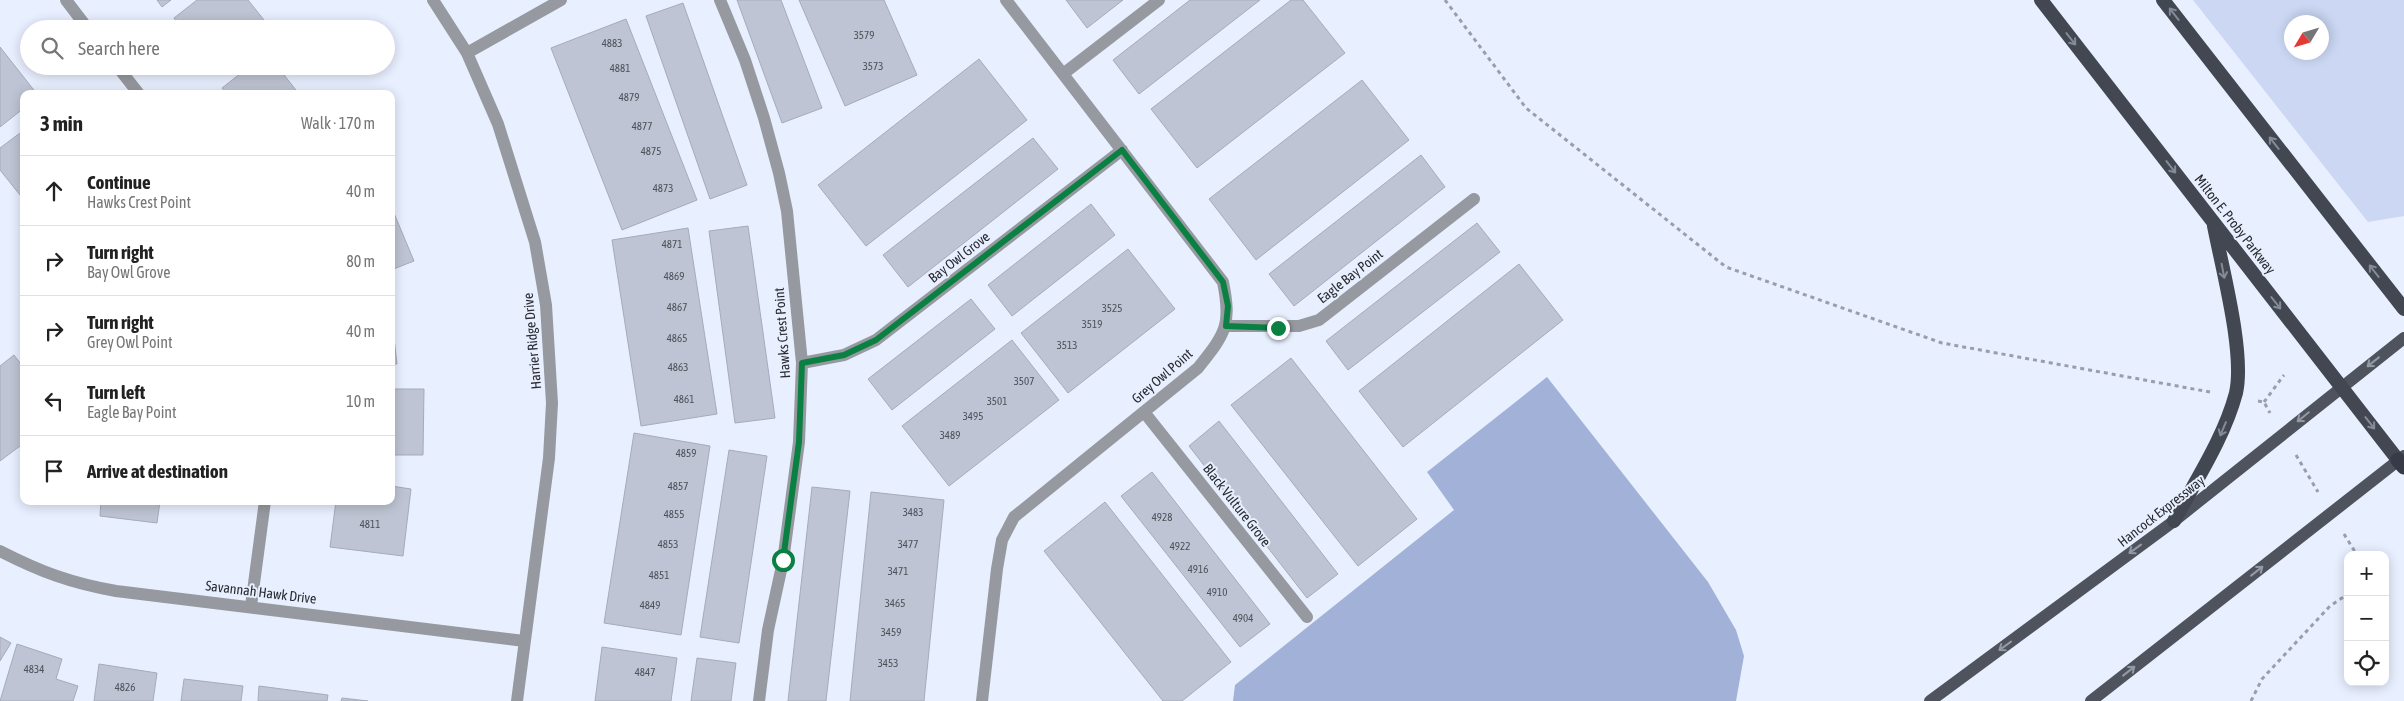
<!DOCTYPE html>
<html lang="en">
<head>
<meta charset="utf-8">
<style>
	:root { --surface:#fff; --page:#f2f2f2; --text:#222; --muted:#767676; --line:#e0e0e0 }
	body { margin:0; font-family:"Asap Condensed",sans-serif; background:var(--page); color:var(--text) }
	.controls { position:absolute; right:15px; bottom:15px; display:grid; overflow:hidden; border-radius:10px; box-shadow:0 2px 12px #0003 }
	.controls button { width:45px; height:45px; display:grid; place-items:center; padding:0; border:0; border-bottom:1px solid var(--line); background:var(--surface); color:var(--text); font:25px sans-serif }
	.compass { position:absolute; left:2284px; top:15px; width:45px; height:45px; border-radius:50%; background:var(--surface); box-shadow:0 2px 12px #0003; rotate:232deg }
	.stop { position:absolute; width:15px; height:15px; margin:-11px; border:4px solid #0b8043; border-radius:50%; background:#fff }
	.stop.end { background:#0b8043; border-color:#fff; box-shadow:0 1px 5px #0008 }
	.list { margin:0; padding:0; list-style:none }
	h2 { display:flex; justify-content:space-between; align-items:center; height:65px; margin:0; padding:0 20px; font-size:21px }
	h2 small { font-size:16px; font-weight:400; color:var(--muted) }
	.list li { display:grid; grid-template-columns:32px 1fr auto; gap:15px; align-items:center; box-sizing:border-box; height:70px; padding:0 20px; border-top:1px solid var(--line) }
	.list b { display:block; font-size:19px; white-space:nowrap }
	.list p { margin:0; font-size:16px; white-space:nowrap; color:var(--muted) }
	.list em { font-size:16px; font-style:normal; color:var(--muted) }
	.icon { flex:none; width:28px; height:28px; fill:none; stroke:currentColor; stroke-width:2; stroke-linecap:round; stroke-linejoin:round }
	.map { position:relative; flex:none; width:2404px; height:701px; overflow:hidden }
	.search { position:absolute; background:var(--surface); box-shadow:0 2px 12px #0003; left:20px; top:20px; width:375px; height:55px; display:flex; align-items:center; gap:12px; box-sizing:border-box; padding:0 18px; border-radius:28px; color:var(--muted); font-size:19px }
	.panel { position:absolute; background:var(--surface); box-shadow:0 2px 12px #0003; left:20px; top:90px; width:375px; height:415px; border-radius:10px }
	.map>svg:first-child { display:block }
	.green { fill:#cbd7f3; fill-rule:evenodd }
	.water { fill:#a1b1d7 }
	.building { fill:#bec4d3; stroke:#a5abb9 }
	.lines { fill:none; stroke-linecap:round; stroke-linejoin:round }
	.path { stroke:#999eaa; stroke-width:3; stroke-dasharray:4 4; stroke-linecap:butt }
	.minor { stroke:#96999f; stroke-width:12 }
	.primary { stroke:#4f535e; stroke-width:12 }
	.trunk { stroke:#424752; stroke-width:14 }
	.motorway { stroke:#363b47; stroke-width:15 }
	.oneway { stroke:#848a97 }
	.oneway2 { stroke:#9499a6 }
	.route { stroke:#0b8043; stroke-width:6 }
	.labels { text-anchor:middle; stroke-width:4; stroke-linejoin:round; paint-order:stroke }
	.number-label { font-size:11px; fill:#4e515a }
	.street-label { font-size:14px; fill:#292b31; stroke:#e8effe }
</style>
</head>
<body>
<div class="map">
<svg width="2404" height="701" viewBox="0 0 2404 701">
	<rect width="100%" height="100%" fill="#e8effe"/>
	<path class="green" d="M 2193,0 L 2404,0 L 2404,216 L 2368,222 ZM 2292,22 L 2322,22 L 2322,52 L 2292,52 Z"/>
	<path class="water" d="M 1547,377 L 1708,582 L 1736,630 L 1744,656 L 1736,701 L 1233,701 L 1235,685 L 1454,510 L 1427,472 Z"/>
	<path class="building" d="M 157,0 L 171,0 L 162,7 Z
		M 197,0 L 248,0 L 268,25 L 264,29 L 182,29 L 174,18 Z
		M 737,0 L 781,0 L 822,108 L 782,123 Z
		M 799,0 L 884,0 L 917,75 L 845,106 Z
		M 1066,0 L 1123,0 L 1087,28 Z
		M 1190,0 L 1260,0 L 1139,94 L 1113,60 Z
		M 1291,0 L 1303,0 L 1345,53 L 1197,168 L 1151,109 Z
		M 683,3 L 747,185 L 710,199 L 646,16 Z
		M 626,19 L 697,200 L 622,230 L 551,48 Z
		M 0,47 L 37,94 L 24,94 L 24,108 L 0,127 Z
		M 979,59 L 1027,120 L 866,246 L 818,185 Z
		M 250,66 L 277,66 L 299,94 L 227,94 L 222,88 Z
		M 1362,80 L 1409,140 L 1256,260 L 1209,199 Z
		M 24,130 L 24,200 L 0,170 L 0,148 Z
		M 1033,138 L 1058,169 L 908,287 L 883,255 Z
		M 1421,155 L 1445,187 L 1294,306 L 1269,274 Z
		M 1091,204 L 1115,235 L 1012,316 L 988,285 Z
		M 391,206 L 414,261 L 391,270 Z
		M 1477,223 L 1500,252 L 1348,370 L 1326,341 Z
		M 748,226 L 775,418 L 735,423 L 709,231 Z
		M 688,228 L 717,414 L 641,426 L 612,240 Z
		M 1128,249 L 1175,309 L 1068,393 L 1021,333 Z
		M 1519,264 L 1563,320 L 1403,447 L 1359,391 Z
		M 971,299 L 995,329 L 892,410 L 868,379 Z
		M 391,312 L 397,364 L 391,364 Z
		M 1012,340 L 1059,400 L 949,486 L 902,426 Z
		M 14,355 L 24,368 L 24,443 L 0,461 L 0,366 Z
		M 1291,358 L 1417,519 L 1358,566 L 1231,405 Z
		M 391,389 L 424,389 L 423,455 L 391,455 Z
		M 1219,421 L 1338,574 L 1307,598 L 1189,446 Z
		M 634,433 L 710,446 L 681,635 L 604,623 Z
		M 729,450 L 767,456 L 739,643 L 700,637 Z
		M 1152,472 L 1270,624 L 1240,647 L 1121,496 Z
		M 391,486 L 411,489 L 403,556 L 330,547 L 336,501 L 391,501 Z
		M 812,487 L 850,491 L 826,701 L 788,701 Z
		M 871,492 L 944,500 L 924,701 L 850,701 Z
		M 101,501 L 160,501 L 157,523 L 100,516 Z
		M 1105,502 L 1231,662 L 1182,701 L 1163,701 L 1044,551 Z
		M 0,637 L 11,643 L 0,661 Z
		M 17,644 L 62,659 L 56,679 L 78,686 L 73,701 L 0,701 Z
		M 602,647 L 677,658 L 671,701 L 595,701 Z
		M 697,658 L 736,663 L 731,701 L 691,701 Z
		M 99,664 L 157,673 L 153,701 L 94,701 Z
		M 184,679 L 243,686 L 241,701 L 181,701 Z
		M 259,686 L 328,695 L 327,701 L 258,701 Z
		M 342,698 L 368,701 L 341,701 Z"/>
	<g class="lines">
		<path class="path" d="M 1445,0 L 1526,108 L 1726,267 L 1942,343 L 2210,392
			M 2258,401 L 2264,402 L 2270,413
			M 2264,402 L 2284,375
			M 2296,455 L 2318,492
			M 2344,534 L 2357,555
			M 2251,701 L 2262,679 L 2330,606 L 2348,594"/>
		<path class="minor" d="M 66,0 L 88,29
			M 433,0 L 467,53 L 498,124 L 535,242 L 546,305 L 552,403 L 549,458 L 517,701
			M 720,0 L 745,60 L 764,118 L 779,173 L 787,211 L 802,363 L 799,442 L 783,561 L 768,630 L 759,701
			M 467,53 L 561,0
			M 117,66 L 139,94
			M 1063,74 L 1159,0
			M 1226,326 L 1299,326 L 1319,320 L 1474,199
			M 802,363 L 844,355 L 876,340 L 1122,150
			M 1144,412 L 1307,617
			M 0,551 C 41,572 71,583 116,591 L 524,641
			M 251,606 L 265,501
			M 982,701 L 997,569 L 1002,540 L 1014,517 L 1198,368 C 1225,334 1232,326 1223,282 L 1006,0"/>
		<path class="primary" d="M 1930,701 L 2174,521 L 2404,338
			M 2091,701 L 2404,456"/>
		<path class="trunk" d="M 2041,0 L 2398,460
			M 2163,0 L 2404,309
			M 2174,521 C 2196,480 2224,438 2236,393 C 2245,353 2222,268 2214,226"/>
		<path class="motorway" d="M 2398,460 L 2404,467"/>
	</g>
	<defs><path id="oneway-shaft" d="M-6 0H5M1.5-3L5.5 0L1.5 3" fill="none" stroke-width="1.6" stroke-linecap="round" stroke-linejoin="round" transform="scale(1.25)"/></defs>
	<g class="oneway">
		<use href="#oneway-shaft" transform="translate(2174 14) rotate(-128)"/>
		<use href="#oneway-shaft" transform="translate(2071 39) rotate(52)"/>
		<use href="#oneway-shaft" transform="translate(2274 143) rotate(-128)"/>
		<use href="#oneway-shaft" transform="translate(2171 167) rotate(52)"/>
		<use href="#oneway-shaft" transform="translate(2223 271) rotate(79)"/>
		<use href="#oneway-shaft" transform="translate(2374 271) rotate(-128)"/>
		<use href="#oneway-shaft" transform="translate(2276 303) rotate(52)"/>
		<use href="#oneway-shaft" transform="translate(2370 423) rotate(52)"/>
		<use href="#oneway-shaft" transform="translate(2223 429) rotate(113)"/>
	</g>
	<g class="oneway2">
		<use href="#oneway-shaft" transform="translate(2373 362) rotate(142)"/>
		<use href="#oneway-shaft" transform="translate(2303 417) rotate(141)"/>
		<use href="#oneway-shaft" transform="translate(2135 549) rotate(144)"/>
		<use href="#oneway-shaft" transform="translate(2257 571) rotate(-38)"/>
		<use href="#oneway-shaft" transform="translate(2005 646) rotate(144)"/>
		<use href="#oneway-shaft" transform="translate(2129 671) rotate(-38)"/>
	</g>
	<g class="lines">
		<path class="route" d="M 783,560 L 799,442 L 802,363 L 844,355 L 876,340 L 1122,150 L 1223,282 L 1228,306 L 1226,326 L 1278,328"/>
	</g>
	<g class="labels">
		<g class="number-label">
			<text x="864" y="39">3579</text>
			<text x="612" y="47">4883</text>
			<text x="873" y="70">3573</text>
			<text x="620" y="72">4881</text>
			<text x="629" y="101">4879</text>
			<text x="642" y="130">4877</text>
			<text x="651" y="155">4875</text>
			<text x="663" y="192">4873</text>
			<text x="672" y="248">4871</text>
			<text x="674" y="280">4869</text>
			<text x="677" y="311">4867</text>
			<text x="1112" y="312">3525</text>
			<text x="1092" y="328">3519</text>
			<text x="677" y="342">4865</text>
			<text x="1067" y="349">3513</text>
			<text x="678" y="371">4863</text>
			<text x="1024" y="385">3507</text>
			<text x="684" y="403">4861</text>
			<text x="997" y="405">3501</text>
			<text x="973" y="420">3495</text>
			<text x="950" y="439">3489</text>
			<text x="686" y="457">4859</text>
			<text x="678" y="490">4857</text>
			<text x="913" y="516">3483</text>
			<text x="674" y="518">4855</text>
			<text x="1162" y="521">4928</text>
			<text x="370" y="528">4811</text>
			<text x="668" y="548">4853</text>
			<text x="908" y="548">3477</text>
			<text x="1180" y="550">4922</text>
			<text x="1198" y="573">4916</text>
			<text x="898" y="575">3471</text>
			<text x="659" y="579">4851</text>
			<text x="1217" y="596">4910</text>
			<text x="895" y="607">3465</text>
			<text x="650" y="609">4849</text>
			<text x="1243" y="622">4904</text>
			<text x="891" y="636">3459</text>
			<text x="888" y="667">3453</text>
			<text x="34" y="673">4834</text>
			<text x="645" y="676">4847</text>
			<text x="125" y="691">4826</text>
		</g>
		<g class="street-label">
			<text transform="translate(2235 224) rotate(52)" y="5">Milton E. Proby Parkway</text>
			<text transform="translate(959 257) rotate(-38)" y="5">Bay Owl Grove</text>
			<text transform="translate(1350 276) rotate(-38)" y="5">Eagle Bay Point</text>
			<text transform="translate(782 333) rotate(-94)" y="5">Hawks Crest Point</text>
			<text transform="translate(532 341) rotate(-95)" y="5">Harrier Ridge Drive</text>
			<text transform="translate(1162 376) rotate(-41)" y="5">Grey Owl Point</text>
			<text transform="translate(1237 505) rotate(52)" y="5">Black Vulture Grove</text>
			<text transform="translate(2161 511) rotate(-38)" y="5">Hancock Expressway</text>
			<text transform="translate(261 592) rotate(7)" y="5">Savannah Hawk Drive</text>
		</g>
	</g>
</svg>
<div class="controls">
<button>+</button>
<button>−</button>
<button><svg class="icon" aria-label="locate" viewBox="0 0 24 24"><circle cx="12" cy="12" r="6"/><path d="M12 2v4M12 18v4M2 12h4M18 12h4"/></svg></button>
</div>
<svg class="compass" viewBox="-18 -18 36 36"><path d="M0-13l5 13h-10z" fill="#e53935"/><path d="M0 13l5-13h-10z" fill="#767676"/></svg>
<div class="stop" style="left:783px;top:560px"></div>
<div class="stop end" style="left:1278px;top:328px"></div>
<div class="search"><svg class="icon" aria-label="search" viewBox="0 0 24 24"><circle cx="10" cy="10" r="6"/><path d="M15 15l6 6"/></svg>Search here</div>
<section class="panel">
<h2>3 min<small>Walk · 170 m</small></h2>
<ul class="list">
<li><svg class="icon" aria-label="ahead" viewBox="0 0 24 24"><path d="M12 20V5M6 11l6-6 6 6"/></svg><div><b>Continue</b><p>Hawks Crest Point</p></div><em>40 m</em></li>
<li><svg class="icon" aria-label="right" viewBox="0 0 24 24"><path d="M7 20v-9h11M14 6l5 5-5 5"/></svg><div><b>Turn right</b><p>Bay Owl Grove</p></div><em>80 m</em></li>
<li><svg class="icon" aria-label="right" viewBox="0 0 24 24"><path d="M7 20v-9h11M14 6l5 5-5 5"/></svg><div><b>Turn right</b><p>Grey Owl Point</p></div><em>40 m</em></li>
<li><svg class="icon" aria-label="left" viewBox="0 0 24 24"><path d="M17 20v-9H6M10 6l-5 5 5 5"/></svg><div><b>Turn left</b><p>Eagle Bay Point</p></div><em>10 m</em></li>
<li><svg class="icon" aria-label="arrive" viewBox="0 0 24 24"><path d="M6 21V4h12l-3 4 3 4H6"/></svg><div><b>Arrive at destination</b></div></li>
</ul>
</section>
</div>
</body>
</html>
